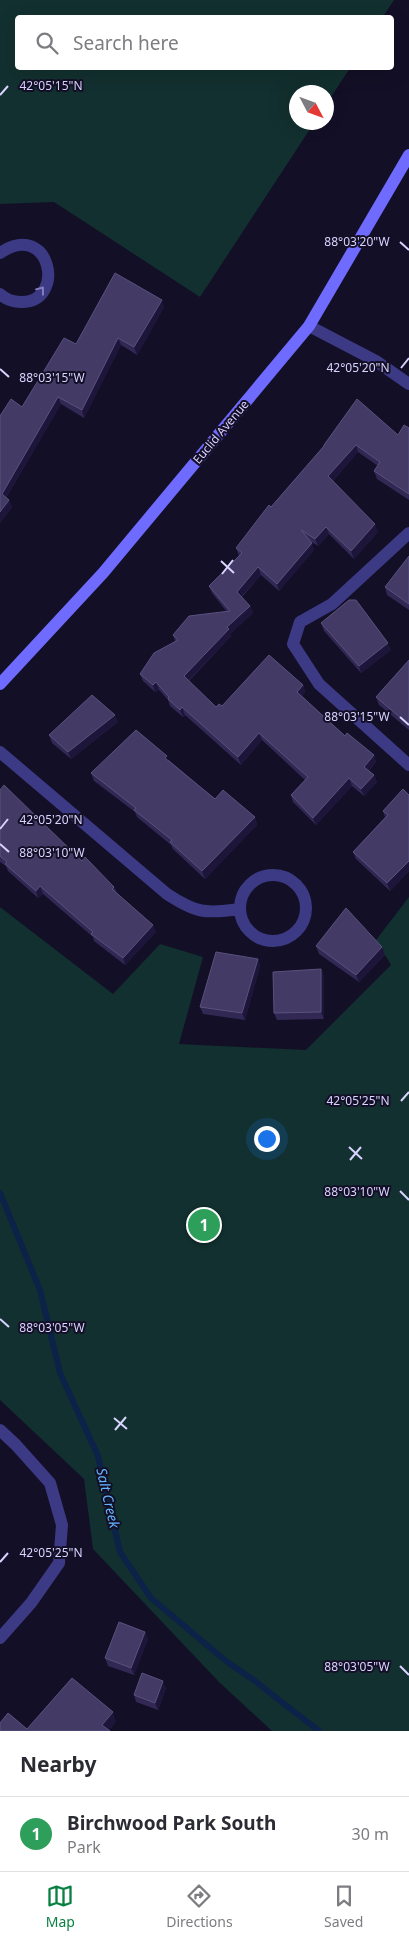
<!DOCTYPE html>
<html lang="en">
<head>
<meta charset="utf-8">
<style>
	:root { --surface:#fff; --page:#f2f2f3; --text:#2b2b33; --muted:#7c7c81; --line:#e1e1e2; --accent:#0b8043 }
	body { margin:0; font-family:"Noto Sans",sans-serif; background:var(--page); color:var(--text) }
	.compass { position:absolute; left:289px; top:85px; width:45px; height:45px; border-radius:50%; background:var(--surface); box-shadow:0 5px 20px #0002; rotate:131deg }
	.you { position:absolute; left:266px; top:1138px; width:18px; height:18px; margin:-12px; border:4px solid #fff; border-radius:50%; background:#1a73e8; box-shadow:0 0 0 8px #1a73e833 }
	.badge { display:grid; place-items:center; width:32px; height:32px; border-radius:50%; background:var(--accent); color:#fff; font-size:16px; font-weight:700 }
	.pin { position:absolute; translate:-50% -50%; border:2px solid #fff; box-shadow:0 1px 5px #0006 }
	.list { margin:0; padding:0; list-style:none }
	h2 { display:flex; justify-content:space-between; align-items:center; height:65px; margin:0; padding:0 20px; font-size:21px }
	h2 small { font-size:16px; font-weight:400; color:var(--muted) }
	.list li { display:grid; grid-template-columns:32px 1fr auto; gap:15px; align-items:center; box-sizing:border-box; height:75px; padding:0 20px; border-top:1px solid var(--line) }
	.list b { display:block; font-size:19px; white-space:nowrap }
	.list p { margin:0; font-size:16px; white-space:nowrap; color:var(--muted) }
	.list em { font-size:16px; font-style:normal; color:var(--muted) }
	.icon { flex:none; width:28px; height:28px; fill:none; stroke:currentColor; stroke-width:2; stroke-linecap:round; stroke-linejoin:round }
	.map { position:relative; flex:none; width:409px; height:1731px; overflow:hidden }
	.search { position:absolute; background:var(--surface); box-shadow:0 5px 20px #0002; left:15px; right:15px; top:15px; height:55px; display:flex; align-items:center; gap:12px; box-sizing:border-box; padding:0 18px; border-radius:5px; color:var(--muted); font-size:19px }
	.sheet { height:140px; background:var(--surface) }
	nav { display:flex; justify-content:space-around; align-items:center; box-sizing:border-box; height:70px; border-top:1px solid var(--line); background:var(--surface); font-size:14px; color:var(--muted) }
	nav a { display:grid; justify-items:center; gap:2px }
	nav .on { color:var(--accent) }
	.map>svg:first-child { display:block }
	.green { fill:#12302f }
	.lines { fill:none; stroke-linecap:round; stroke-linejoin:round }
	.stream { stroke:#0c2248; stroke-width:6 }
	.street { stroke:#3d3a85; stroke-width:12 }
	.secondary { stroke:#6f6bff; stroke-width:12 }
	.wall { fill:#312854 }
	.shaded-wall { fill:#1d163a }
	.building { fill:#433a66; stroke:#5a527e }
	.oneway { stroke:#837fbc }
	.ticks { fill:none; stroke:#d9d4ff; stroke-width:2 }
	.labels { text-anchor:middle; stroke-width:4; stroke-linejoin:round; paint-order:stroke }
	.street-label { font-size:12px; fill:#d9d4ff; stroke:#130f26 }
	.water-label { font-size:14px; font-style:italic; fill:#62b6ff; stroke:#130f26 }
	.ticks-label { font-size:12px; text-anchor:middle; fill:#d9d4ff; stroke:#130f26; stroke-width:4; stroke-linejoin:round; paint-order:stroke }
</style>
</head>
<body>
<div class="map">
<svg width="409" height="1731" viewBox="0 0 409 1731">
	<rect width="100%" height="100%" fill="#130f26"/>
	<path class="green" d="M 0,0 L 394,0 L 382,18 L 18,18 L 18,68 L 350,68 L 327,103 L 326,92 L 296,92 L 296,122 L 314,123 L 200,297 L 54,202 L 0,204 Z
		M 409,897 L 409,1731 L 272,1731 L 219,1682 L 93,1549 L 84,1479 L 0,1400 L 0,907 L 113,994 L 160,944 L 203,957 L 179,1044 L 306,1050 L 391,965 L 376,940 Z"/>
	<g class="lines">
		<path class="stream" d="M 0,1193 L 40,1290 L 60,1373 L 98,1456 L 120,1552 L 151,1598 L 226,1661 L 255,1681 L 319,1731"/>
		<path class="street" d="M 0,253 C 51,219 67,303 21,302 C 13,302 5,299 0,294
			M 309,326 L 376,361 L 409,384
			M 409,533 L 332,604 L 300,622 L 293,644 L 319,684 L 409,765
			M 0,752 L 167,894 C 196,913 205,914 240,909
			M240 908a33 33 0 1 1 66 0a33 33 0 1 1-66 0Z
			M 0,1430 L 16,1445 L 50,1483 L 62,1525 L 59,1563 L 31,1603 L 0,1638"/>
		<path class="secondary" d="M 0,684 L 103,573 L 309,326 L 409,155"/>
	</g>
	<path class="wall" d="M 164,307 L 137,355 L 121,345 L 84,418 L 61,404 L 6,498 L 9,500 L 12,507 L 0,523 L 0,416 L 22,407 L 76,344 Z
		M 409,428 L 409,500 L 377,479 L 374,471 L 378,466 L 358,452 L 333,481 L 378,532 L 354,559 L 329,534 L 318,546 L 310,541 L 314,550 L 279,591 L 261,575 L 242,597 L 250,606 L 253,613 L 230,634 L 231,636 L 189,681 L 216,707 L 222,706 L 303,685 L 305,692 L 302,696 L 345,736 L 374,755 L 376,762 L 369,771 L 374,775 L 377,782 L 364,796 L 352,786 L 316,825 L 293,802 L 291,795 L 305,780 L 262,740 L 241,765 L 185,715 L 183,717 L 170,706 L 168,700 L 159,690 L 155,692 L 143,681 L 140,674 L 175,641 L 173,635 L 227,612 L 212,593 L 209,586 L 239,556 L 236,548 L 324,446 L 324,445 L 398,435 Z
		M 409,556 L 409,610 L 387,595 L 385,587 Z
		M 321,623 L 391,650 L 361,673 L 324,631 Z
		M 409,660 L 409,730 L 379,705 L 376,697 Z
		M 118,722 L 71,759 L 52,743 L 49,735 Z
		M 169,760 L 215,799 L 255,817 L 257,825 L 205,879 L 173,849 L 171,845 L 137,817 L 135,812 L 94,781 L 91,773 Z
		M 0,790 L 82,861 L 114,887 L 117,893 L 156,932 L 125,965 L 94,941 L 93,937 L 43,894 L 38,898 L 8,871 L 6,866 L 0,862 Z
		M 409,795 L 409,871 L 390,891 L 356,859 L 353,852 L 385,817 L 383,811 Z
		M 316,946 L 382,947 L 385,955 L 359,982 L 319,954 Z
		M 258,959 L 260,966 L 245,1020 L 203,1014 L 200,1007 Z
		M 321,969 L 324,976 L 324,1019 L 277,1020 L 274,1013 Z
		M 145,1632 L 148,1639 L 134,1675 L 108,1666 L 105,1658 Z
		M 166,1688 L 158,1710 L 136,1702 L 134,1695 Z"/>
	<path class="shaded-wall" d="M 162,300 L 164,307 L 137,355 L 134,347 Z
		M 118,338 L 121,345 L 84,418 L 82,410 Z
		M 58,397 L 61,404 L 4,501 L 2,494 Z
		M 356,445 L 358,452 L 331,483 L 328,476 Z
		M 9,500 L 12,507 L 0,523 L 0,512 Z
		M 375,524 L 378,532 L 354,559 L 351,551 Z
		M 326,527 L 329,534 L 318,546 L 315,539 Z
		M 312,543 L 314,550 L 279,591 L 277,584 Z
		M 258,567 L 261,575 L 239,599 L 237,592 Z
		M 250,606 L 253,613 L 230,634 L 231,636 L 186,683 L 184,676 L 227,627 Z
		M 388,643 L 391,650 L 361,673 L 359,666 Z
		M 156,682 L 159,690 L 155,692 L 153,685 Z
		M 303,685 L 305,692 L 300,699 L 297,692 Z
		M 182,707 L 185,715 L 183,717 L 180,710 Z
		M 115,715 L 118,722 L 71,759 L 68,752 Z
		M 259,733 L 262,740 L 241,765 L 238,757 Z
		M 374,755 L 376,762 L 366,774 L 364,767 Z
		M 374,775 L 377,782 L 364,796 L 361,789 Z
		M 349,778 L 352,786 L 316,825 L 313,818 Z
		M 255,817 L 257,825 L 205,879 L 202,871 Z
		M 409,861 L 409,871 L 390,891 L 387,883 Z
		M 40,886 L 43,894 L 38,898 L 36,891 Z
		M 153,925 L 156,932 L 125,965 L 123,958 Z
		M 382,947 L 385,955 L 359,982 L 356,975 Z
		M 258,959 L 260,966 L 245,1020 L 242,1013 Z
		M 321,969 L 324,976 L 324,1019 L 321,1012 Z
		M 145,1632 L 148,1639 L 134,1675 L 131,1668 Z
		M 163,1681 L 166,1688 L 158,1710 L 155,1703 Z
		M 113,1712 L 116,1722 L 109,1731 L 102,1725 Z"/>
	<path class="building" d="M 115,273 L 162,300 L 134,347 L 118,338 L 82,410 L 58,397 L 2,494 L 9,500 L 0,512 L 0,416 L 11,399 L 22,407 L 64,338 L 76,344 Z
		M 357,399 L 398,435 L 404,425 L 409,428 L 409,494 L 374,471 L 380,462 L 356,445 L 328,476 L 375,524 L 351,551 L 326,527 L 315,539 L 301,530 L 312,543 L 277,584 L 258,567 L 237,592 L 250,606 L 227,627 L 229,629 L 184,676 L 216,707 L 219,704 L 222,706 L 269,655 L 303,685 L 297,692 L 345,736 L 347,733 L 374,755 L 364,767 L 374,775 L 361,789 L 349,778 L 313,818 L 291,795 L 308,777 L 259,733 L 238,757 L 182,707 L 180,710 L 168,699 L 169,697 L 156,682 L 153,685 L 140,674 L 154,653 L 178,640 L 173,635 L 189,616 L 230,611 L 209,586 L 242,553 L 236,548 L 269,505 L 271,507 L 324,446 L 324,445 Z
		M 409,556 L 409,604 L 385,587 Z
		M 349,600 L 356,600 L 388,643 L 359,666 L 321,623 Z
		M 409,660 L 409,725 L 376,697 Z
		M 92,695 L 115,715 L 68,752 L 49,735 Z
		M 136,730 L 167,756 L 165,758 L 215,799 L 223,790 L 255,817 L 202,871 L 170,842 L 172,840 L 134,810 L 136,808 L 91,773 Z
		M 4,785 L 82,861 L 85,857 L 114,887 L 112,889 L 153,925 L 123,958 L 91,934 L 93,932 L 40,886 L 36,891 L 5,864 L 7,862 L 0,856 L 0,790 Z
		M 403,789 L 409,795 L 409,861 L 387,883 L 353,852 L 388,815 L 383,811 Z
		M 346,908 L 382,947 L 356,975 L 316,946 Z
		M 216,952 L 258,959 L 242,1013 L 200,1007 Z
		M 321,969 L 321,1012 L 274,1013 L 273,972 Z
		M 119,1622 L 145,1632 L 131,1668 L 105,1658 Z
		M 142,1673 L 163,1681 L 155,1703 L 134,1695 Z
		M 72,1678 L 113,1712 L 102,1725 L 110,1731 L 0,1731 L 0,1723 L 8,1713 L 27,1729 Z"/>
	<defs><path id="oneway-chevron" d="M-2-3.5L2.5 0L-2 3.5" fill="none" stroke-width="1.6" stroke-linecap="round" stroke-linejoin="round" transform="scale(1.25)"/></defs>
	<use class="oneway" href="#oneway-chevron" transform="translate(41 290) rotate(-53)"/>
	<path class="ticks" d="M 0,95 L 8,86M 400,242 L 409,250M 401,368 L 409,358M 0,369 L 9,377M 221,561 L 234,573M 222,574 L 233,560M 400,717 L 409,725M 0,829 L 8,819M 0,844 L 9,852M 401,1101 L 409,1092M 349,1147 L 362,1159M 350,1160 L 361,1147M 400,1191 L 409,1200M 0,1319 L 9,1327M 114,1418 L 127,1429M 115,1430 L 126,1417M 0,1562 L 8,1553M 400,1666 L 409,1675"/>
	<g class="labels">
		<g class="street-label">
			<text transform="translate(221 432) rotate(-50)" y="4">Euclid Avenue</text>
		</g>
		<g class="water-label">
			<text transform="translate(108 1498) rotate(77)" y="5">Salt Creek</text>
		</g>
	</g>
	<g class="ticks-label">
		<text x="51" y="90">42°05'15"N</text>
		<text x="357" y="246">88°03'20"W</text>
		<text x="358" y="372">42°05'20"N</text>
		<text x="52" y="382">88°03'15"W</text>
		<text x="357" y="721">88°03'15"W</text>
		<text x="51" y="824">42°05'20"N</text>
		<text x="52" y="857">88°03'10"W</text>
		<text x="358" y="1105">42°05'25"N</text>
		<text x="357" y="1196">88°03'10"W</text>
		<text x="52" y="1332">88°03'05"W</text>
		<text x="51" y="1557">42°05'25"N</text>
		<text x="357" y="1671">88°03'05"W</text>
	</g>
</svg>
<svg class="compass" viewBox="-18 -18 36 36"><path d="M0-13l5 13h-10z" fill="#e53935"/><path d="M0 13l5-13h-10z" fill="#7c7c81"/></svg>
<div class="you"></div>
<div class="pin badge" style="left:204px;top:1225px;background:#2e9e5b">1</div>
<div class="search"><svg class="icon" aria-label="search" viewBox="0 0 24 24"><circle cx="10" cy="10" r="6"/><path d="M15 15l6 6"/></svg>Search here</div>
</div>
<section class="sheet">
<h2>Nearby<small></small></h2>
<ul class="list">
<li><span class="badge" style="background:#2e9e5b">1</span><div><b>Birchwood Park South</b><p>Park</p></div><em>30 m</em></li>
</ul>
</section>
<nav>
<a class="on"><svg class="icon" aria-label="map" viewBox="0 0 24 24"><path d="M3 6l6-2 6 2 6-2v14l-6 2-6-2-6 2zM9 4v14M15 6v14"/></svg>Map</a>
<a><svg class="icon" aria-label="directions" viewBox="0 0 24 24"><path d="M12 3l9 9-9 9-9-9zM9 14v-3h6M13 9l2 2-2 2"/></svg>Directions</a>
<a><svg class="icon" aria-label="saved" viewBox="0 0 24 24"><path d="M7 4h10v16l-5-4-5 4z"/></svg>Saved</a>
</nav>
</body>
</html>
